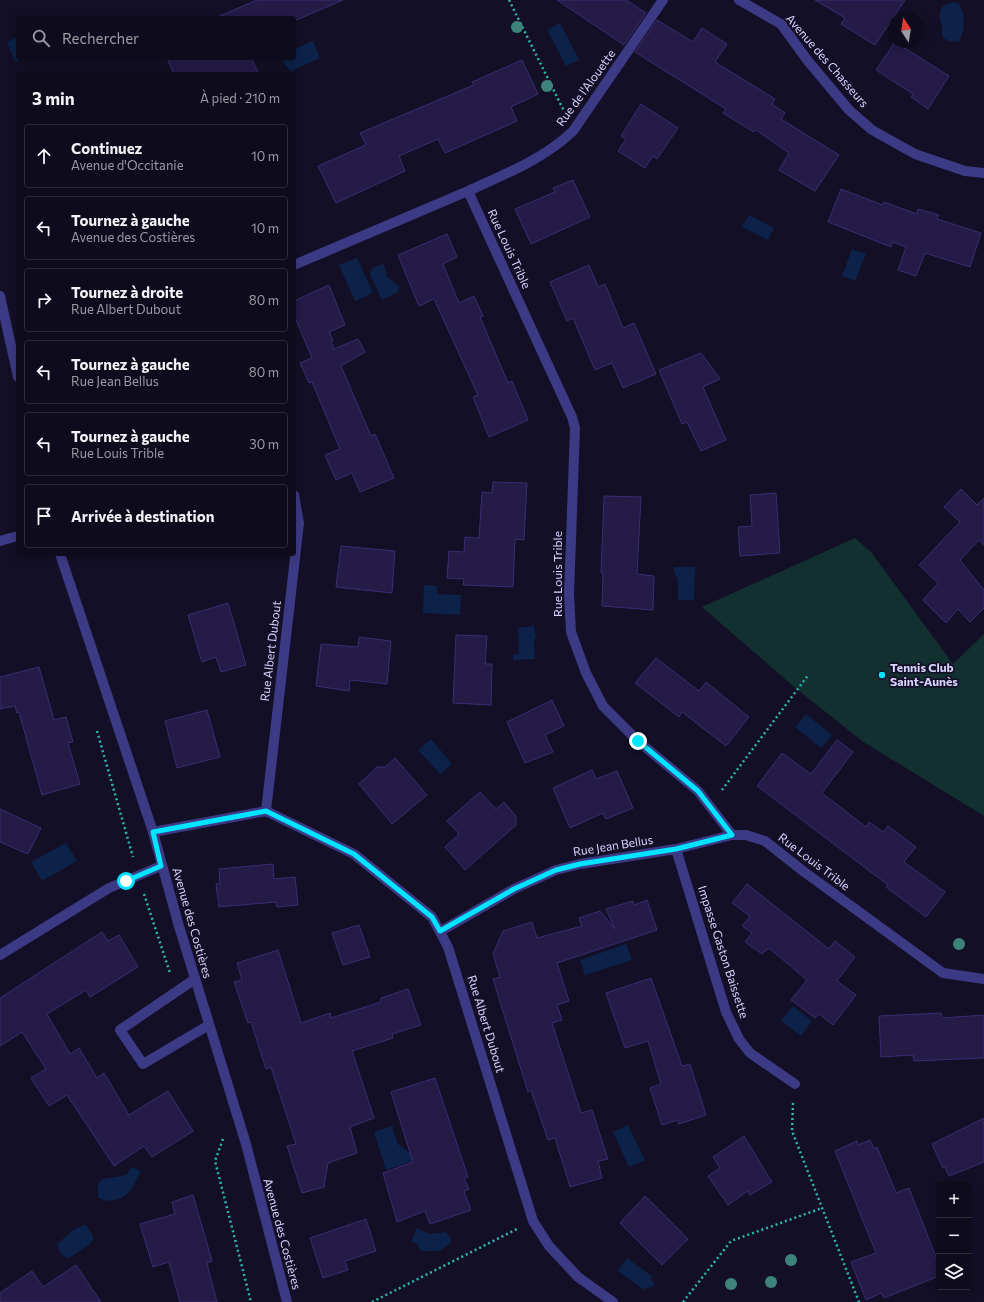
<!DOCTYPE html>
<html lang="fr">
<head>
<meta charset="utf-8">
<style>
	:root { --surface:#0e0b1c; --page:#171425; --text:#f1f3f6; --muted:#9b9ba3; --line:#2e2b3b }
	body { margin:0; font-family:Commissioner,sans-serif; background:var(--page); color:var(--text) }
	.controls { position:absolute; right:12px; bottom:12px; display:grid; overflow:hidden; border-radius:4px; box-shadow:0 2px 10px #0003 }
	.controls button { width:36px; height:36px; display:grid; place-items:center; padding:0; border:0; border-bottom:1px solid var(--line); background:var(--surface); color:var(--text); font:20px sans-serif }
	.compass { position:absolute; left:888px; top:12px; width:36px; height:36px; border-radius:50%; background:var(--surface); box-shadow:0 2px 10px #0003; rotate:348deg }
	.stop { position:absolute; width:12px; height:12px; margin:-9px; border:3px solid #00e5ff; border-radius:50%; background:#fff }
	.stop.end { background:#00e5ff; border-color:#fff; box-shadow:0 1px 4px #0008 }
	.list { margin:0; padding:0; list-style:none }
	h2 { display:flex; justify-content:space-between; align-items:center; height:52px; margin:0; padding:0 16px; font-size:17px }
	h2 small { font-size:13px; font-weight:400; color:var(--muted) }
	.list li { display:grid; grid-template-columns:26px 1fr auto; gap:12px; align-items:center; box-sizing:border-box; height:64px; margin:0 8px 8px; padding:0 8px; border:1px solid var(--line); border-radius:4px }
	.list b { display:block; font-size:15px; white-space:nowrap }
	.list p { margin:0; font-size:13px; white-space:nowrap; color:var(--muted) }
	.list em { font-size:13px; font-style:normal; color:var(--muted) }
	.icon { flex:none; width:22px; height:22px; fill:none; stroke:currentColor; stroke-width:2; stroke-linecap:round; stroke-linejoin:round }
	.map { position:relative; flex:none; width:984px; height:1302px; overflow:hidden }
	.search { position:absolute; background:var(--surface); box-shadow:0 2px 10px #0003; left:16px; top:16px; width:280px; height:44px; display:flex; align-items:center; gap:10px; box-sizing:border-box; padding:0 14px; border-radius:4px; color:var(--muted); font-size:15px }
	.panel { position:absolute; background:var(--surface); box-shadow:0 2px 10px #0003; left:16px; top:72px; width:280px; height:484px; border-radius:4px }
	.map>svg:first-child { display:block }
	.green { fill:#12302f }
	.water { fill:#0c2248 }
	.building { fill:#241b47; stroke:#3b2d73 }
	.lines { fill:none; stroke-linecap:round; stroke-linejoin:round }
	.path { stroke:#2fb8b0; stroke-width:2.5; stroke-dasharray:2 3; stroke-linecap:butt }
	.minor { stroke:#3d3a85; stroke-width:10 }
	.tertiary { stroke:#3d3a85; stroke-width:10 }
	.tree { fill:#3d827b }
	.route { stroke:#00e5ff; stroke-width:5 }
	.poi-dot { fill:#00e5ff; stroke:#130f26; stroke-width:1.5 }
	.labels { text-anchor:middle; stroke-width:3.5; stroke-linejoin:round; paint-order:stroke }
	.street-label { font-size:12px; fill:#d9d4ff; stroke:#130f26 }
	.poi-label { font-size:12px; font-weight:bold; fill:#d9d4ff; stroke:#130f26; text-anchor:start }
</style>
</head>
<body>
<div class="map">
<svg width="984" height="1302" viewBox="0 0 984 1302">
	<rect width="100%" height="100%" fill="#130f26"/>
	<path class="green" d="M 855,538 L 871,552 L 953,664 L 984,634 L 984,816 L 862,741 L 793,686 L 702,607 Z"/>
	<path class="water" d="M 953,2 L 959,4 C 966,17 965,28 959,42 C 955,41 947,42 944,38 C 940,34 943,30 942,26 C 939,13 937,6 953,2 Z
		M 560,23 L 579,60 L 566,66 L 547,30 Z
		M 18,37 L 18,58 L 25,58 L 15,62 L 7,42 Z
		M 313,41 L 320,58 L 291,71 L 283,62 L 283,58 L 294,58 L 294,49 Z
		M 749,215 L 774,228 L 768,240 L 742,227 Z
		M 852,249 L 866,254 L 855,281 L 842,276 Z
		M 357,258 L 373,293 L 355,301 L 339,265 Z
		M 384,264 L 387,277 L 399,286 L 398,292 L 382,300 L 370,275 L 372,268 Z
		M 674,567 L 695,567 L 694,600 L 678,600 L 678,579 L 674,573 Z
		M 424,585 L 437,586 L 437,594 L 461,595 L 460,615 L 423,613 Z
		M 534,626 L 536,637 L 534,640 L 535,659 L 513,660 L 513,655 L 519,654 L 518,628 Z
		M 806,714 L 832,735 L 821,748 L 795,727 Z
		M 431,739 L 452,764 L 440,774 L 418,750 Z
		M 66,843 L 77,861 L 42,881 L 31,862 Z
		M 626,944 L 632,960 L 585,975 L 580,960 Z
		M 793,1006 L 812,1021 L 801,1036 L 781,1021 Z
		M 628,1125 L 645,1160 L 629,1167 L 613,1132 Z
		M 392,1126 L 398,1144 L 410,1153 L 413,1161 L 386,1170 L 374,1132 Z
		M 131,1167 L 141,1171 C 137,1176 136,1183 132,1188 C 125,1199 109,1205 98,1197 L 98,1184 L 103,1179 L 127,1175 Z
		M 85,1224 L 93,1236 L 93,1240 L 90,1244 L 69,1258 C 61,1257 59,1250 57,1244 L 73,1230 Z
		M 417,1228 L 429,1234 L 446,1232 L 450,1237 L 451,1243 L 439,1251 L 421,1251 L 416,1243 L 411,1242 Z
		M 627,1258 L 653,1277 L 651,1279 L 654,1283 L 653,1287 L 645,1288 L 644,1290 L 618,1271 Z"/>
	<path class="building" d="M 257,0 L 343,0 L 294,21 L 294,18 L 215,18 Z
		M 557,0 L 626,0 L 646,13 L 624,45 Z
		M 815,0 L 905,0 L 875,45 L 841,24 L 845,18 Z
		M 657,20 L 693,42 L 702,28 L 727,44 L 715,62 L 775,99 L 772,104 L 785,113 L 781,119 L 839,155 L 815,191 L 779,170 L 789,153 L 756,130 L 754,132 L 723,113 L 726,109 L 635,52 Z
		M 895,42 L 949,76 L 928,109 L 911,97 L 913,94 L 876,70 Z
		M 167,58 L 251,58 L 259,74 L 174,74 Z
		M 522,60 L 538,94 L 511,107 L 517,121 L 445,153 L 438,139 L 399,156 L 405,171 L 336,203 L 318,166 L 366,145 L 360,133 L 474,85 L 472,82 Z
		M 641,104 L 678,128 L 657,159 L 653,156 L 645,168 L 618,151 L 626,139 L 621,136 Z
		M 573,180 L 590,217 L 531,244 L 515,209 L 555,192 L 553,188 Z
		M 841,189 L 883,205 L 884,202 L 917,214 L 918,209 L 939,215 L 937,219 L 981,233 L 970,267 L 925,253 L 916,276 L 898,270 L 906,247 L 892,242 L 891,247 L 828,222 Z
		M 447,234 L 457,257 L 443,264 L 459,303 L 474,296 L 483,316 L 480,317 L 508,383 L 512,381 L 528,420 L 489,437 L 473,397 L 478,395 L 434,299 L 419,306 L 398,255 Z
		M 589,265 L 598,287 L 605,284 L 623,328 L 634,323 L 656,374 L 623,388 L 612,363 L 595,370 L 573,318 L 567,321 L 550,282 Z
		M 329,285 L 345,325 L 329,332 L 333,340 L 331,341 L 334,349 L 358,339 L 365,352 L 341,366 L 371,436 L 375,434 L 394,478 L 360,492 L 352,473 L 336,480 L 325,455 L 340,449 L 312,382 L 309,383 L 300,363 L 312,358 L 294,315 L 294,301 Z
		M 701,353 L 720,379 L 703,387 L 726,440 L 701,451 L 687,422 L 682,424 L 659,370 Z
		M 493,482 L 527,483 L 524,540 L 515,539 L 513,587 L 463,585 L 464,579 L 447,578 L 449,551 L 464,552 L 465,537 L 479,538 L 482,492 L 492,493 Z
		M 961,489 L 977,505 L 984,498 L 984,545 L 979,540 L 960,560 L 984,590 L 984,608 L 970,622 L 958,609 L 946,623 L 923,600 L 938,583 L 919,565 L 960,522 L 944,507 Z
		M 776,493 L 780,553 L 740,556 L 738,527 L 752,526 L 750,495 Z
		M 604,496 L 641,497 L 637,574 L 654,576 L 653,610 L 602,606 L 603,573 L 601,573 Z
		M 341,546 L 395,551 L 392,593 L 336,587 Z
		M 228,603 L 246,665 L 221,672 L 216,657 L 202,662 L 188,615 Z
		M 456,635 L 487,636 L 485,664 L 492,664 L 491,705 L 453,703 Z
		M 359,637 L 391,641 L 387,684 L 350,680 L 349,691 L 316,686 L 321,644 L 358,647 Z
		M 656,658 L 699,691 L 706,682 L 749,717 L 726,746 L 682,712 L 679,717 L 635,683 Z
		M 39,667 L 54,720 L 66,717 L 73,742 L 68,743 L 80,784 L 42,795 L 19,712 L 17,713 L 15,706 L 0,709 L 0,677 Z
		M 552,700 L 564,726 L 545,735 L 553,752 L 525,763 L 507,722 Z
		M 207,710 L 220,757 L 177,768 L 165,721 Z
		M 837,740 L 853,752 L 822,793 L 866,827 L 869,822 L 883,832 L 888,826 L 916,847 L 904,862 L 945,892 L 926,917 L 886,887 L 888,885 L 757,786 L 782,753 L 811,774 Z
		M 395,758 L 427,795 L 392,824 L 359,784 L 377,767 L 385,767 Z
		M 592,770 L 596,779 L 617,771 L 633,808 L 606,819 L 603,813 L 570,828 L 553,788 Z
		M 480,792 L 496,809 L 504,802 L 516,816 L 516,825 L 465,870 L 445,847 L 459,834 L 447,821 Z
		M 0,809 L 41,828 L 28,854 L 0,842 Z
		M 273,864 L 274,879 L 295,877 L 298,905 L 277,907 L 276,902 L 219,907 L 216,884 L 220,883 L 219,869 Z
		M 747,884 L 829,949 L 835,941 L 855,957 L 837,981 L 856,995 L 833,1025 L 819,1014 L 815,1018 L 791,1000 L 807,980 L 769,948 L 762,954 L 745,942 L 752,933 L 742,926 L 750,916 L 732,903 Z
		M 647,900 L 657,930 L 557,963 L 569,1001 L 557,1005 L 562,1020 L 552,1023 L 581,1113 L 592,1110 L 608,1159 L 598,1161 L 602,1178 L 570,1187 L 555,1138 L 548,1140 L 531,1090 L 528,1092 L 493,979 L 500,977 L 493,954 L 503,931 L 532,922 L 537,938 L 582,926 L 579,918 L 600,911 L 615,929 L 606,909 L 633,901 L 634,905 Z
		M 359,925 L 370,957 L 343,965 L 332,933 Z
		M 102,932 L 108,941 L 119,935 L 138,967 L 90,997 L 86,990 L 47,1014 L 70,1054 L 79,1048 L 97,1078 L 104,1073 L 129,1115 L 168,1091 L 193,1131 L 152,1157 L 144,1146 L 114,1166 L 67,1095 L 49,1106 L 31,1078 L 46,1069 L 22,1032 L 0,1046 L 0,998 Z
		M 278,950 L 301,1023 L 330,1013 L 331,1018 L 381,1002 L 381,998 L 408,989 L 421,1025 L 392,1034 L 393,1038 L 352,1051 L 374,1118 L 350,1127 L 357,1153 L 328,1163 L 324,1187 L 302,1193 L 287,1146 L 296,1144 L 271,1067 L 266,1069 L 251,1022 L 248,1023 L 234,982 L 242,980 L 237,963 Z
		M 651,978 L 682,1066 L 690,1064 L 706,1115 L 679,1124 L 678,1120 L 662,1125 L 650,1088 L 661,1084 L 648,1041 L 625,1048 L 606,993 Z
		M 941,1013 L 942,1018 L 984,1015 L 984,1058 L 914,1061 L 913,1055 L 881,1057 L 879,1016 Z
		M 435,1078 L 468,1177 L 464,1178 L 469,1189 L 464,1191 L 471,1210 L 430,1224 L 425,1211 L 397,1222 L 383,1173 L 413,1162 L 391,1092 Z
		M 984,1118 L 984,1162 L 949,1176 L 945,1167 L 943,1168 L 932,1144 Z
		M 744,1136 L 772,1182 L 750,1195 L 748,1191 L 728,1205 L 708,1176 L 720,1168 L 713,1157 Z
		M 870,1140 L 874,1149 L 877,1147 L 896,1193 L 909,1188 L 939,1265 L 939,1276 L 884,1298 L 881,1293 L 866,1300 L 851,1262 L 876,1253 L 835,1151 L 857,1141 L 858,1145 Z
		M 193,1195 L 212,1261 L 207,1263 L 217,1302 L 180,1302 L 169,1262 L 153,1267 L 140,1224 L 175,1214 L 172,1202 Z
		M 645,1196 L 688,1239 L 662,1265 L 620,1223 Z
		M 366,1219 L 376,1251 L 345,1261 L 348,1270 L 323,1278 L 310,1238 Z
		M 76,1265 L 101,1302 L 0,1302 L 0,1293 L 32,1271 L 43,1287 Z"/>
	<g class="lines">
		<path class="path" d="M 509,0 L 564,111
			M 97,731 L 133,857
			M 722,790 L 809,674
			M 144,894 L 170,973
			M 793,1103 L 792,1131 L 859,1302
			M 223,1139 L 215,1161 L 251,1302
			M 372,1302 L 517,1229
			M 683,1302 L 731,1241 L 822,1208"/>
		<path class="minor" d="M 739,0 L 781,24 L 808,61 L 849,110 L 872,130 L 915,154 L 965,171 L 984,173
			M 468,191 C 505,174 544,159 573,131 L 663,0
			M 294,265 L 468,191 L 572,417 L 575,428 L 569,594 L 571,632 L 586,673 L 603,706 L 638,741 L 698,791 L 732,835
			M 0,541 L 18,536
			M 266,811 L 299,523 L 294,495
			M 153,832 L 266,811 L 354,854 L 432,917 L 448,947 L 533,1221 L 549,1246 L 578,1277 L 613,1302
			M 676,849 L 726,1012 L 739,1039 L 750,1053 L 795,1084
			M 441,931 L 514,889 L 556,870 L 580,864 L 676,849 L 732,835 L 746,835 L 765,841 L 803,871 L 943,973 L 984,979
			M 0,955 L 109,888 L 161,866
			M 195,979 L 120,1030 L 143,1064 L 209,1025"/>
		<path class="tertiary" d="M 0,296 L 18,377
			M 60,554 L 153,832 L 178,923 L 246,1144 L 287,1302"/>
	</g>
	<g class="tree">
		<circle cx="517" cy="27" r="6"/>
		<circle cx="547" cy="86" r="6"/>
		<circle cx="959" cy="944" r="6"/>
		<circle cx="791" cy="1260" r="6"/>
		<circle cx="771" cy="1282" r="6"/>
		<circle cx="731" cy="1284" r="6"/>
	</g>
	<g class="lines">
		<path class="route" d="M 126,881 L 161,866 L 153,832 L 266,811 L 354,854 L 432,917 L 440,931 L 514,889 L 556,870 L 580,864 L 676,849 L 732,835 L 698,791 L 638,741"/>
	</g>
	<circle class="poi-dot" cx="882" cy="675" r="4"/>
	<g class="labels">
		<g class="street-label">
			<text transform="translate(827 61) rotate(49)" y="4">Avenue des Chasseurs</text>
			<text transform="translate(586 88) rotate(-54)" y="4">Rue de l'Alouette</text>
			<text transform="translate(509 249) rotate(65)" y="4">Rue Louis Trible</text>
			<text transform="translate(558 574) rotate(-90)" y="4">Rue Louis Trible</text>
			<text transform="translate(271 651) rotate(-83)" y="4">Rue Albert Dubout</text>
			<text transform="translate(613 846) rotate(-9)" y="4">Rue Jean Bellus</text>
			<text transform="translate(814 862) rotate(37)" y="4">Rue Louis Trible</text>
			<text transform="translate(192 923) rotate(74)" y="4">Avenue des Costières</text>
			<text transform="translate(723 952) rotate(72)" y="4">Impasse Gaston Baissette</text>
			<text transform="translate(486 1024) rotate(73)" y="4">Rue Albert Dubout</text>
			<text transform="translate(282 1234) rotate(75)" y="4">Avenue des Costières</text>
		</g>
		<g class="poi-label">
			<text x="890" y="672">Tennis Club<tspan x="890" dy="14">Saint-Aunès</tspan></text>
		</g>
	</g>
</svg>
<div class="controls">
<button>+</button>
<button>−</button>
<button><svg class="icon" aria-label="layers" viewBox="0 0 24 24"><path d="M12 4l9 5-9 5-9-5zM3 14l9 5 9-5"/></svg></button>
</div>
<svg class="compass" viewBox="-18 -18 36 36"><path d="M0-13l5 13h-10z" fill="#e53935"/><path d="M0 13l5-13h-10z" fill="#9b9ba3"/></svg>
<div class="stop" style="left:126px;top:881px"></div>
<div class="stop end" style="left:638px;top:741px"></div>
<div class="search"><svg class="icon" aria-label="search" viewBox="0 0 24 24"><circle cx="10" cy="10" r="6"/><path d="M15 15l6 6"/></svg>Rechercher</div>
<section class="panel">
<h2>3 min<small>À pied · 210 m</small></h2>
<ul class="list">
<li><svg class="icon" aria-label="ahead" viewBox="0 0 24 24"><path d="M12 20V5M6 11l6-6 6 6"/></svg><div><b>Continuez</b><p>Avenue d'Occitanie</p></div><em>10 m</em></li>
<li><svg class="icon" aria-label="left" viewBox="0 0 24 24"><path d="M17 20v-9H6M10 6l-5 5 5 5"/></svg><div><b>Tournez à gauche</b><p>Avenue des Costières</p></div><em>10 m</em></li>
<li><svg class="icon" aria-label="right" viewBox="0 0 24 24"><path d="M7 20v-9h11M14 6l5 5-5 5"/></svg><div><b>Tournez à droite</b><p>Rue Albert Dubout</p></div><em>80 m</em></li>
<li><svg class="icon" aria-label="left" viewBox="0 0 24 24"><path d="M17 20v-9H6M10 6l-5 5 5 5"/></svg><div><b>Tournez à gauche</b><p>Rue Jean Bellus</p></div><em>80 m</em></li>
<li><svg class="icon" aria-label="left" viewBox="0 0 24 24"><path d="M17 20v-9H6M10 6l-5 5 5 5"/></svg><div><b>Tournez à gauche</b><p>Rue Louis Trible</p></div><em>30 m</em></li>
<li><svg class="icon" aria-label="arrive" viewBox="0 0 24 24"><path d="M6 21V4h12l-3 4 3 4H6"/></svg><div><b>Arrivée à destination</b></div></li>
</ul>
</section>
</div>
</body>
</html>
